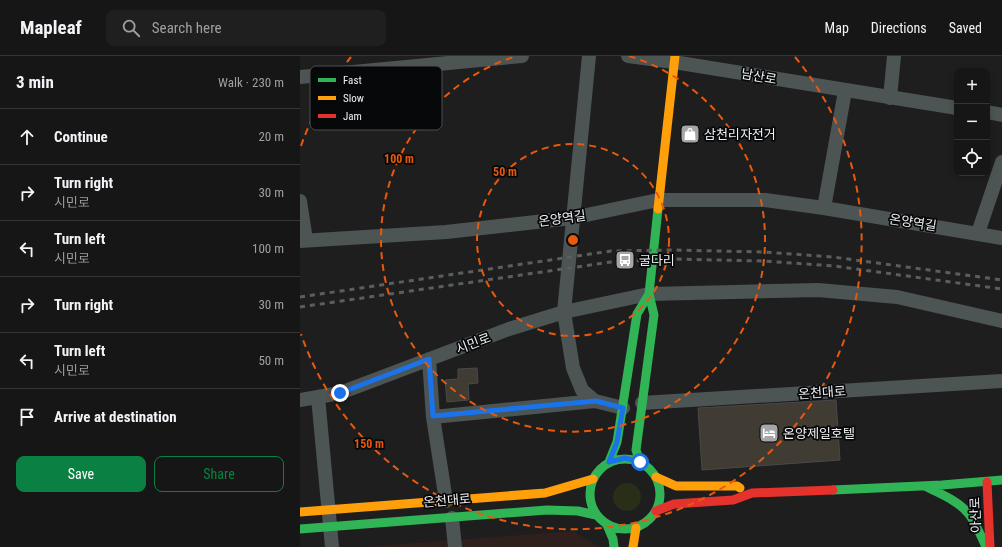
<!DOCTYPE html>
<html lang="en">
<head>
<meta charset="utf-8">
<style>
	:root { --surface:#161617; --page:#1f1f20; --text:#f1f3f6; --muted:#9e9fa1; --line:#353536; --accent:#0b8043 }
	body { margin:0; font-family:"Roboto Condensed","Noto Sans KR",sans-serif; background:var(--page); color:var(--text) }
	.controls { position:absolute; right:12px; top:12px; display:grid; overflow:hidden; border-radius:8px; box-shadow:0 2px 6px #0003 }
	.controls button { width:36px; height:36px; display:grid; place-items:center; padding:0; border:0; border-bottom:1px solid var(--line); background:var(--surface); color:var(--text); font:20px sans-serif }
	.stop { position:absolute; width:12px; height:12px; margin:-9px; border:3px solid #1a73e8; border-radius:50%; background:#fff }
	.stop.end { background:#1a73e8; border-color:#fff; box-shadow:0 1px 4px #0008 }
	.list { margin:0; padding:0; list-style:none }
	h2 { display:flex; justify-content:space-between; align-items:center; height:52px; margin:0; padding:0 16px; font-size:17px }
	h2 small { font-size:13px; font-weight:400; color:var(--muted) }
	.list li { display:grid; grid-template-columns:26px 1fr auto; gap:12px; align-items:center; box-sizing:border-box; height:56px; padding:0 16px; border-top:1px solid var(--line) }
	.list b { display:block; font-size:15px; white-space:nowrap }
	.list p { margin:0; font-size:13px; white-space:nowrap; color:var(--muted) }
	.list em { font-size:13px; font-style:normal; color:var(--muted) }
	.actions { display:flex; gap:8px; padding:12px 16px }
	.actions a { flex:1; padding:9px 0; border:1px solid var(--accent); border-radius:8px; text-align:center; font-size:14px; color:var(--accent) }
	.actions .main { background:var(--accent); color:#fff }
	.icon { flex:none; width:22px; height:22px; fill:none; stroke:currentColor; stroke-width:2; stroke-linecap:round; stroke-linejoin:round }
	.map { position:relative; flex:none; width:702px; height:491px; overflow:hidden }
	header { display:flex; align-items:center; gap:24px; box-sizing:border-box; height:56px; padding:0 20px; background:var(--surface); border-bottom:1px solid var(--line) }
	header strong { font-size:19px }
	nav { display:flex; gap:22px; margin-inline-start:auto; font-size:14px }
	.search { width:280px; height:36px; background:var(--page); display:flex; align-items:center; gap:10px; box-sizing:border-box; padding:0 14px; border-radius:8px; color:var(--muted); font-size:15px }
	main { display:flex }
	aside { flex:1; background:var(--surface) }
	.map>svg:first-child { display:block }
	.commercial { fill:#2f1f1d }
	.green { fill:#282e18 }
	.building { fill:#403c34; stroke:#494949 }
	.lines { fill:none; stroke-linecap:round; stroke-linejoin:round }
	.street { stroke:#4c5454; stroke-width:14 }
	.fast { stroke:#30b455; stroke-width:9 }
	.slow { stroke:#ff9f0a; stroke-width:9 }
	.jam { stroke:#e5322d; stroke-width:9 }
	.rail { stroke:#5a5e5e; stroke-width:3; stroke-dasharray:5 5; stroke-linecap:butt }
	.route { stroke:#1a73e8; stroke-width:5 }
	.ring { fill:none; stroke:#e8590c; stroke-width:2; stroke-dasharray:7 5 }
	.labels { text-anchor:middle; stroke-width:3.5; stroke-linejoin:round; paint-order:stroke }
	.street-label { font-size:13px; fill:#f0f0f2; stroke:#070809 }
	.poi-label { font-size:13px; fill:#f0f0f2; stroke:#070809; text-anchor:start }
	.key { fill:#070809; stroke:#4d4e4f; stroke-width:1 }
	.key-label { font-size:11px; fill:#f0f0f2 }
	.centre { fill:#e8590c; stroke:#070809; stroke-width:2 }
	.ring-label { font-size:12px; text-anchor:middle; font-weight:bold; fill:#e8590c; stroke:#070809; stroke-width:3.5; stroke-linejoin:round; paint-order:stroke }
</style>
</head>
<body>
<header>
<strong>Mapleaf</strong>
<div class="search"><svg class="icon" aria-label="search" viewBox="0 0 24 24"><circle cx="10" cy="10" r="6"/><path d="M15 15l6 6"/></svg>Search here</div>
<nav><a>Map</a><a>Directions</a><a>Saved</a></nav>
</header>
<main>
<aside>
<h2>3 min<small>Walk · 230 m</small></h2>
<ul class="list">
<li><svg class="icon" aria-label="ahead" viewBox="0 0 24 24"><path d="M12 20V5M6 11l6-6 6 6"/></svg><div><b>Continue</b></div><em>20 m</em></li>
<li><svg class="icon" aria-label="right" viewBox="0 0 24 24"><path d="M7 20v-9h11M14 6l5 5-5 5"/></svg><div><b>Turn right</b><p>시민로</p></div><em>30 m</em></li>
<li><svg class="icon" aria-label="left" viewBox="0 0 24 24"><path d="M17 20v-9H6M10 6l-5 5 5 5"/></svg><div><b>Turn left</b><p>시민로</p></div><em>100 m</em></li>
<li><svg class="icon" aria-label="right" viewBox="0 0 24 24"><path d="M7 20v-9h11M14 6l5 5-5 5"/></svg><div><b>Turn right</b></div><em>30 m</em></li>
<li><svg class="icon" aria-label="left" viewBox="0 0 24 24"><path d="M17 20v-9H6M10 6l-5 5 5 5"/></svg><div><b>Turn left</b><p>시민로</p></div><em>50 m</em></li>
<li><svg class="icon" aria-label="arrive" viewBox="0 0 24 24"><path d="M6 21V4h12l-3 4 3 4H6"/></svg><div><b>Arrive at destination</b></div></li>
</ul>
<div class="actions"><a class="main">Save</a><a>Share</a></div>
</aside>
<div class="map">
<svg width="702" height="491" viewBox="0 0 702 491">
	<rect width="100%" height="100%" fill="#1e1e1f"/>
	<path class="commercial" d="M 273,475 L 299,491 L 64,491 Z"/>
	<path class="green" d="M313 441a14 14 0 1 1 28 0a14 14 0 1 1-28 0Z"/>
	<path class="building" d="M 177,312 L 178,327 L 168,328 L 169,344 L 147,346 L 145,324 L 158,323 L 158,313 Z
		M 536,344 L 540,404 L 402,414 L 398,352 Z"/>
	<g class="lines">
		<path class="street" d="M 289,0 L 264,256 L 273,312 L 282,334 L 295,345
			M 328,0 L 374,6 L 657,52
			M 0,21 L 222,0
			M 590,42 L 594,0
			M 687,56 L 702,59
			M 0,145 L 6,184
			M 524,152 L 545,35
			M 678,177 L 702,106
			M 0,185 L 146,176 L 272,162 L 358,144 L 465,144 L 524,152 L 702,182
			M 129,303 L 133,361 L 146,445
			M 18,341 L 32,491
			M 0,344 L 40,337 L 209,273 L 264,256 L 349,238 L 518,234 L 597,241 L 702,265
			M 342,347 L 702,325
			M 133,361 L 295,345 L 323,352
			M 152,462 L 155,491"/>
		<path class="fast" d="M290 438a35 35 0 1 1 70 0a35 35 0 1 1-70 0Z
			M 309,406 L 317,386 L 337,258 L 349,238
			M 340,406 L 336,394 L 354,259 L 349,238 L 358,153
			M 625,430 C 640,438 657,444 668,457 C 676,467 681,480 686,491
			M 533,434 L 642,429 L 702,424
			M 307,469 L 313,483 L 314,491
			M 0,473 L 247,454 L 278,455 L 296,459"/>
		<path class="slow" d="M 358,153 L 375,0
			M 356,421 L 376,430 L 437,430 L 440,432
			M 0,456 L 245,437 L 293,423
			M 333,491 L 336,472"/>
		<path class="jam" d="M 687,426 L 690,491
			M 356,455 L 374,448 L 433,444 L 452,437 L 533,434"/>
		<path class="rail" d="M 0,241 L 311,195 L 372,194 L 464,196 L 533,201 L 702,224
			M 0,251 L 311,206 L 371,203 L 463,205 L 534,210 L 702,233"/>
	</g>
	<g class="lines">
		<path class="route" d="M 40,337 L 129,303 L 133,360 L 296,345 L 323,352 L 317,386 L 309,406 L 325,402 L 340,406"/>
	</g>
	<g class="ring">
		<circle cx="273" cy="184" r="96"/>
		<path d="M329 0A192 192 0 1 1 217 0"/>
		<path d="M1 90A288 288 0 0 1 51 1M495 1A288 288 0 1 1 1 278"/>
	</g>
	<defs>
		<g id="shop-square" transform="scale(1)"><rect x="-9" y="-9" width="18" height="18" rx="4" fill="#a6a6a8" stroke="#070809"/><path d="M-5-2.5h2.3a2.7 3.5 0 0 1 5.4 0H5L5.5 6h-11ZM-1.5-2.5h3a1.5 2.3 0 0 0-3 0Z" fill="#fff"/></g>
		<g id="bus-square" transform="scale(1)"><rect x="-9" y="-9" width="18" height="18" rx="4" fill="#a6a6a8" stroke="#070809"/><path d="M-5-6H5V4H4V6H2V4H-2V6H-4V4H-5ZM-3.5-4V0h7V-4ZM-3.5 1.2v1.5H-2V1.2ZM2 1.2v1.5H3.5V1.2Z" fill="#fff"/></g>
		<g id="hotel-square" transform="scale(1)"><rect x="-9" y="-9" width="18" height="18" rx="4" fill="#a6a6a8" stroke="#070809"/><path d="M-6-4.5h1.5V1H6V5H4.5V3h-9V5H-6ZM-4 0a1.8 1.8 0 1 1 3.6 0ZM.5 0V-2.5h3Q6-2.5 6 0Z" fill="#fff"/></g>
	</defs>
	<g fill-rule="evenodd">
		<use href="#shop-square" x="390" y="78"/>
		<use href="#bus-square" x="325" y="204"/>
		<use href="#hotel-square" x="469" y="377"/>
	</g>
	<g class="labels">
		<g class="street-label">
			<text transform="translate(459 20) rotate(10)" y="5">남산로</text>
			<text transform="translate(262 162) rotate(-8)" y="5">온양역길</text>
			<text transform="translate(613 166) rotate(9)" y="5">온양역길</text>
			<text transform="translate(173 287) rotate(-21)" y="5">시민로</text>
			<text transform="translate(522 336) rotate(-4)" y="5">온천대로</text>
			<text transform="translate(147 444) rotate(-5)" y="5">온천대로</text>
			<text transform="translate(675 459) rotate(-92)" y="5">아산로</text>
		</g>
		<g class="poi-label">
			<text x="404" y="83">삼천리자전거</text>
			<text x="339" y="209">굴다리</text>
			<text x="483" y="382">온양제일호텔</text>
		</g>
	</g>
	<rect x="10" y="10" width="132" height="64" rx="6" class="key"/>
	<rect x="18" y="22" width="18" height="4" fill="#30b455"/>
	<rect x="18" y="40" width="18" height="4" fill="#ff9f0a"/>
	<rect x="18" y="58" width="18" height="4" fill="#e5322d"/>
	<g class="key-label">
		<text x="43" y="28">Fast</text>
		<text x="43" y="46">Slow</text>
		<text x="43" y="64">Jam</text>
	</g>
	<circle cx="273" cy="184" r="6" class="centre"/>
	<g class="ring-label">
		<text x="99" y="107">100 m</text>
		<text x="205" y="120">50 m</text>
		<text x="69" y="392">150 m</text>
	</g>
</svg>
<div class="controls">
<button>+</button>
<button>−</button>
<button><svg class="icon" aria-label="locate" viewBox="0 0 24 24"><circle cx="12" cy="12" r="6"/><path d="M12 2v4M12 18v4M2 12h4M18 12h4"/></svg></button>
</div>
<div class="stop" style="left:340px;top:406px"></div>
<div class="stop end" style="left:40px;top:337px"></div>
</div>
</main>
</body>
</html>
